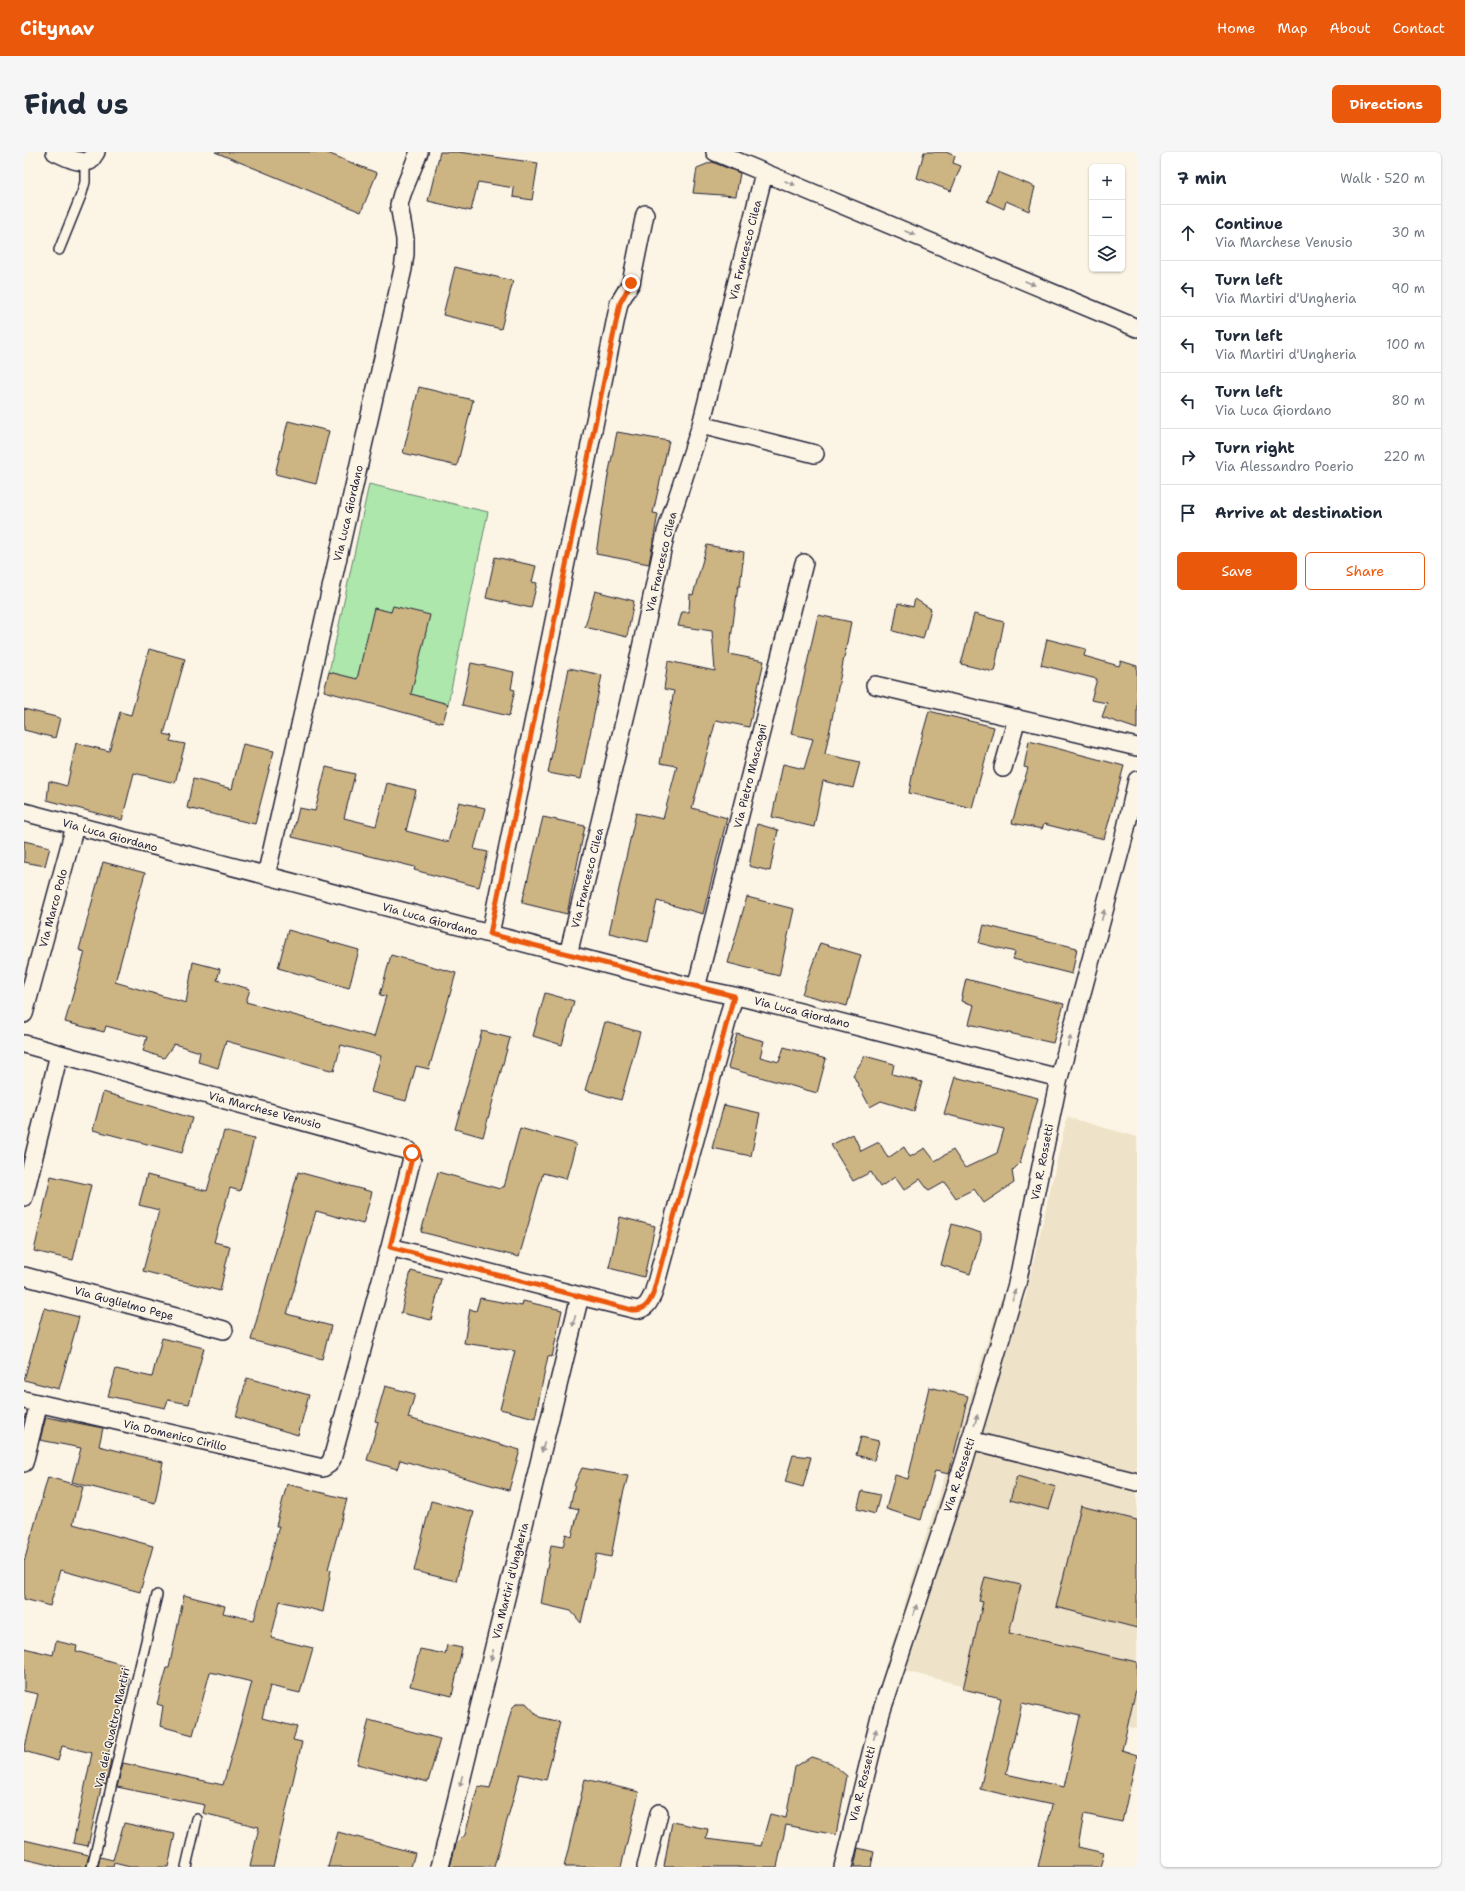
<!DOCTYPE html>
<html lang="en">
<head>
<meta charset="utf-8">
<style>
	:root { --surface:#fff; --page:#f6f6f7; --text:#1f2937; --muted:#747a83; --line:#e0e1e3; --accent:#ea580c }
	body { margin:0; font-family:"Shantell Sans",sans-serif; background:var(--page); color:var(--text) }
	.controls { position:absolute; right:12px; top:12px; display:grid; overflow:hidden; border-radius:6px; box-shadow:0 1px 3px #0004 }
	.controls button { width:36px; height:36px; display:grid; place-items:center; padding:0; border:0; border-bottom:1px solid var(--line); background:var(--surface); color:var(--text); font:20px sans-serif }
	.stop { position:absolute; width:12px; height:12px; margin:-9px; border:3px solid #ea580c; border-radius:50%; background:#fff }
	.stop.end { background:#ea580c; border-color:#fff; box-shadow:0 1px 4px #0008 }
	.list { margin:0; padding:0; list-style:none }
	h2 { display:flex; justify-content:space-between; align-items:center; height:52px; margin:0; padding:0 16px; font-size:17px }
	h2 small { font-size:13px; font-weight:400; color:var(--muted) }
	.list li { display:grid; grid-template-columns:26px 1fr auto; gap:12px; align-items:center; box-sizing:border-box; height:56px; padding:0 16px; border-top:1px solid var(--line) }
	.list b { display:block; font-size:15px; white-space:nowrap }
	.list p { margin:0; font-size:13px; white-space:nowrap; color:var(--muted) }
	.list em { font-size:13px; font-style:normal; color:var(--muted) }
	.actions { display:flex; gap:8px; padding:12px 16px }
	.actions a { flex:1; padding:9px 0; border:1px solid var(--accent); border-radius:6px; text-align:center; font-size:14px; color:var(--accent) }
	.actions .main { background:var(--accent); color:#fff }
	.icon { flex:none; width:22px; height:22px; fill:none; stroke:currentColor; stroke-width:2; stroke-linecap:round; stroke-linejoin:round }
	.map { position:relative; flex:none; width:1113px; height:1715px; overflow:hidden; border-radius:6px }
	header { display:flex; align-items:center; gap:24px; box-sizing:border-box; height:56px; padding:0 20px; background:var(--accent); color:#fff }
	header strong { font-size:19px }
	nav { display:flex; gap:22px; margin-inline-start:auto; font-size:14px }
	.intro { display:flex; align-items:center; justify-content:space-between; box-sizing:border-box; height:96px; padding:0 24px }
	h1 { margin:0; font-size:28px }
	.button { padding:10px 18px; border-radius:6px; background:var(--accent); color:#fff; font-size:14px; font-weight:700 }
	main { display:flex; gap:24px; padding:0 24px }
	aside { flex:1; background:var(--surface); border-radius:6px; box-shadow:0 1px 3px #0004 }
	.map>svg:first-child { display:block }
	.built { fill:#eee2c8 }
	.green { fill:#ade7ab; stroke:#688473 }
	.building { fill:#ccb483; stroke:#22223b; fill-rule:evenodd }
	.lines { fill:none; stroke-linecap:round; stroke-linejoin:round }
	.lane-casing { stroke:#22223b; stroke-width:12 }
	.street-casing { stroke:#22223b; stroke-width:20 }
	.lane { stroke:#fcf5e5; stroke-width:9 }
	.street { stroke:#fcf5e5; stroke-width:17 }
	.oneway { fill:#9a9698 }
	.route { stroke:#ea580c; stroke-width:5 }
	.labels { text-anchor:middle; stroke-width:3; stroke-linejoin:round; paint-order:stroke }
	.street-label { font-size:11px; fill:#22223b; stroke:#fcf5e5 }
</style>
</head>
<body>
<header>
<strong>Citynav</strong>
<nav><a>Home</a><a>Map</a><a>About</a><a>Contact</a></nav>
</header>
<div class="intro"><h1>Find us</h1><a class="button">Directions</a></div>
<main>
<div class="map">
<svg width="1113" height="1715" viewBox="0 0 1113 1715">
	<rect width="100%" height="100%" fill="#fcf5e5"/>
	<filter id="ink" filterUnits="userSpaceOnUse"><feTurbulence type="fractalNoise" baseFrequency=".025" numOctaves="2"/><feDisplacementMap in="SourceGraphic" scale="8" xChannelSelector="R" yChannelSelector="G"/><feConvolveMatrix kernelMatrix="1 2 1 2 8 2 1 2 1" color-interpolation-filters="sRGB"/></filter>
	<g filter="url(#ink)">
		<path class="built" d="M 1043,965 L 1113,985 L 1113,1577 L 861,1514 L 977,1146 L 1000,1151 Z"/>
		<path class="green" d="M 345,332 L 464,360 L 424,552 L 305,520 Z"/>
		<path class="building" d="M 191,0 L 301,0 L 353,21 L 337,60 Z
			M 416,0 L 434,0 L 514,11 L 508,48 L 489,45 L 490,36 L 454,30 L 447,59 L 404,49 Z
			M 900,0 L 922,0 L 931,4 L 929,11 L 937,14 L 927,39 L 893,26 Z
			M 688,10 L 716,21 L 712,44 L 669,41 L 673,16 Z
			M 974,20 L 1011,35 L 1005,59 L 982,49 L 980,57 L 963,49 Z
			M 431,115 L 489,129 L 477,177 L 419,163 Z
			M 395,235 L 449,248 L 433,314 L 379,301 Z
			M 264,269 L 305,279 L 292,332 L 251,322 Z
			M 593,280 L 645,289 L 629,361 L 634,362 L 625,412 L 572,402 L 583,329 Z
			M 683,393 L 720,400 L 716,434 L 714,434 L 705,502 L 740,509 L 725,575 L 692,568 L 668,656 L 703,666 L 679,762 L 633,749 L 624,790 L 585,781 L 612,661 L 639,667 L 653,614 L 636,611 L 650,539 L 640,537 L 644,509 L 691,519 L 688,479 L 654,474 L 658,460 L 665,460 L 666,442 L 669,443 Z
			M 471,405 L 512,414 L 508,430 L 513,431 L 507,456 L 462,446 Z
			M 571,439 L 610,449 L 603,485 L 561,475 Z
			M 891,447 L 907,457 L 899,487 L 869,479 L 874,451 L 889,455 Z
			M 369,454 L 406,463 L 387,542 L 424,552 L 419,571 L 300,539 L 305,520 L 333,527 L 350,456 L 367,460 Z
			M 950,462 L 980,470 L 970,520 L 937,512 Z
			M 794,463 L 827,470 L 801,602 L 836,610 L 829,636 L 799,629 L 790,675 L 748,665 L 759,612 L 780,617 L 789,587 L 767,582 Z
			M 1023,487 L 1062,497 L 1060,504 L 1095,514 L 1097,509 L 1113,514 L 1113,577 L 1078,565 L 1083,551 L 1067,548 L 1073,527 L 1017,513 Z
			M 125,497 L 161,507 L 140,582 L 148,584 L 146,589 L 161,592 L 151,631 L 110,621 L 98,668 L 23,648 L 25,629 L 43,634 L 52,591 L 85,599 L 96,560 L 107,563 Z
			M 447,511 L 490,520 L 487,537 L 491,538 L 485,564 L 438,553 Z
			M 545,516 L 578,523 L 557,627 L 524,621 Z
			M 0,557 L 36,566 L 31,586 L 0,578 Z
			M 905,559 L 970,575 L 948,656 L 885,641 L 890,613 Z
			M 1005,589 L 1100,614 L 1080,687 L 1020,672 L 1018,677 L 988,671 L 1004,616 L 1000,615 Z
			M 219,592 L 250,599 L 231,672 L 163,656 L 169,627 L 208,637 Z
			M 302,615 L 331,622 L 320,666 L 352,674 L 363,631 L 392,638 L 382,679 L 424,690 L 435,650 L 461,656 L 450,697 L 464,700 L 455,735 L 390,718 L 391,715 L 268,685 L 275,656 L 291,659 Z
			M 519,665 L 561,674 L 543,762 L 498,751 Z
			M 733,672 L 754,678 L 746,719 L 725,714 Z
			M 0,689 L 26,695 L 21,714 L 0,710 Z
			M 79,710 L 121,721 L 91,830 L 162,851 L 169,810 L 196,817 L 193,828 L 226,837 L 222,850 L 350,885 L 362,844 L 356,843 L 367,803 L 432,821 L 405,917 L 392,914 L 382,949 L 347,940 L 357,904 L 317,893 L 310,919 L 202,889 L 194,916 L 174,910 L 176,900 L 150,892 L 140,906 L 119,899 L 123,885 L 82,874 L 80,880 L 41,870 L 61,800 L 55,798 Z
			M 723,745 L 770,757 L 755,824 L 704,811 Z
			M 960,773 L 1053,796 L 1048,822 L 989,807 L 991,800 L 955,791 Z
			M 264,778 L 335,798 L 325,836 L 254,816 Z
			M 796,791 L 837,803 L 823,854 L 778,842 Z
			M 942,827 L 1040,852 L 1029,891 L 945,872 L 950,853 L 937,849 Z
			M 521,841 L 550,849 L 538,893 L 509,884 Z
			M 581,870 L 616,880 L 597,948 L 561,938 Z
			M 458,879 L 486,886 L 459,985 L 431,977 Z
			M 713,882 L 740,889 L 736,905 L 755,910 L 760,895 L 802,907 L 793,941 L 704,916 Z
			M 841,904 L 870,912 L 868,922 L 898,930 L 890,959 L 857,949 L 846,955 L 829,923 Z
			M 931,925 L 1014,946 L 996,1011 L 988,1019 L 990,1031 L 960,1051 L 950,1037 L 932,1046 L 921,1030 L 905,1039 L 896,1027 L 880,1038 L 871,1025 L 856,1035 L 847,1020 L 829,1029 L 807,993 L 829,982 L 837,999 L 855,990 L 864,1006 L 880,995 L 886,1005 L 901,996 L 911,1009 L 929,998 L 941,1016 L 973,1001 L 980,977 L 920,962 Z
			M 79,940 L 168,966 L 158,1001 L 69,978 Z
			M 700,953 L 736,961 L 727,1004 L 688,996 Z
			M 496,976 L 552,992 L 542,1027 L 519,1021 L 495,1105 L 397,1080 L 414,1020 L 476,1037 L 477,1035 L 480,1035 Z
			M 200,979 L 230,987 L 216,1039 L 206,1036 L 190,1090 L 206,1094 L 196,1139 L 119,1119 L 135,1058 L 115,1053 L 123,1023 L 183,1039 Z
			M 274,1020 L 348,1040 L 339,1072 L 292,1059 L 263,1162 L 307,1174 L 298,1207 L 227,1188 Z
			M 27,1024 L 67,1033 L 49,1108 L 10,1099 Z
			M 596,1065 L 631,1074 L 620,1125 L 585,1116 Z
			M 928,1072 L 957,1081 L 957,1087 L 946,1122 L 917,1113 Z
			M 387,1119 L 417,1127 L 407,1168 L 377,1161 Z
			M 456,1146 L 498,1154 L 499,1149 L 538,1158 L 528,1205 L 524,1204 L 511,1266 L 476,1257 L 491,1199 L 440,1191 L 446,1157 L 452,1159 Z
			M 20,1156 L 55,1165 L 35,1237 L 0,1228 Z
			M 138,1186 L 180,1196 L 165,1252 L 144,1248 L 141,1256 L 84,1244 L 92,1217 L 128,1225 Z
			M 223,1226 L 285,1243 L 274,1283 L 212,1265 Z
			M 361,1234 L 391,1242 L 384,1266 L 496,1298 L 485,1338 L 376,1308 L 373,1317 L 343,1308 L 354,1270 L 351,1269 Z
			M 905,1235 L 944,1244 L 925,1322 L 911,1319 L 897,1368 L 862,1357 L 871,1323 L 884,1327 Z
			M 22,1265 L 79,1276 L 75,1294 L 139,1310 L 131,1351 L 48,1330 L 57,1296 L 16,1288 Z
			M 837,1285 L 855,1289 L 850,1308 L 832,1303 Z
			M 769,1303 L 787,1305 L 779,1335 L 761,1330 Z
			M 558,1316 L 604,1324 L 599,1342 L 587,1405 L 573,1402 L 557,1471 L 547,1459 L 517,1452 L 527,1393 L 539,1395 L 542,1382 L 548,1384 L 555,1357 L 546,1355 L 551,1331 Z
			M 993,1324 L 1032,1335 L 1025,1358 L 986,1348 Z
			M 24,1325 L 59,1335 L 49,1372 L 129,1394 L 116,1440 L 36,1418 L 26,1454 L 0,1447 L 0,1410 Z
			M 263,1332 L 323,1347 L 304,1417 L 307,1418 L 299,1460 L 256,1449 L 247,1486 L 289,1496 L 276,1541 L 246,1534 L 238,1566 L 273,1575 L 269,1588 L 278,1590 L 249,1715 L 226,1715 L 235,1675 L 179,1661 L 181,1653 L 93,1635 L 99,1611 L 199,1633 L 228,1530 L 186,1520 L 169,1583 L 136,1574 L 139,1554 L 133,1552 L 143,1516 L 145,1516 L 160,1443 L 201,1454 L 199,1461 L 230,1468 L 255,1374 L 252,1374 Z
			M 838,1339 L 856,1343 L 851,1362 L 833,1357 Z
			M 407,1349 L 450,1360 L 432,1429 L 390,1419 Z
			M 1057,1354 L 1113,1368 L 1113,1476 L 1032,1455 Z
			M 961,1425 L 997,1433 L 985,1481 L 1113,1510 L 1113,1533 L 1098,1598 L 1113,1603 L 1098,1670 L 1060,1662 L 1054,1695 L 1080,1701 L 1076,1715 L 1014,1715 L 1028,1653 L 956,1637 L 977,1546 L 939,1537 L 959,1450 L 955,1449 ZM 998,1551 L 1056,1564 L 1040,1635 L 982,1622 Z
			M 32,1489 L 53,1494 L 52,1499 L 99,1513 L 96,1523 L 105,1526 L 93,1564 L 83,1607 L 87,1608 L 82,1633 L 78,1632 L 64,1694 L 49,1691 L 68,1601 L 38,1594 L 34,1609 L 0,1599 L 14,1542 L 0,1539 L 0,1496 L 29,1503 Z
			M 423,1493 L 438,1496 L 428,1544 L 386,1534 L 396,1497 L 421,1502 Z
			M 493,1551 L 502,1551 L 515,1565 L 536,1570 L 522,1628 L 496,1622 L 470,1715 L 426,1715 L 432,1692 L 441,1683 L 454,1634 L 466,1636 L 488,1556 Z
			M 345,1568 L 416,1587 L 404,1630 L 333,1612 Z
			M 787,1605 L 807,1611 L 823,1624 L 812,1683 L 762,1673 L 753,1715 L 640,1715 L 648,1670 L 684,1677 L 682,1687 L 737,1694 L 746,1662 L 762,1666 L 771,1615 Z
			M 561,1627 L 615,1640 L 597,1715 L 540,1715 Z
			M 100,1671 L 151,1682 L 144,1715 L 106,1715 L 90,1711 L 89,1715 L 74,1715 L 76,1705 L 89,1708 Z
			M 314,1680 L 391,1701 L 387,1715 L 304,1715 Z
			M 0,1688 L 65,1703 L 62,1715 L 34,1715 L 0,1707 Z
			M 834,1696 L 850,1700 L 847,1715 L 830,1715 Z"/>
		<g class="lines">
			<g class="lane-casing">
				<path id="lane" d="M 35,98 L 58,41 L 61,30 L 61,10
					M 68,1715 L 133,1443
					M 162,1715 L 173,1667"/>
			</g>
			<g class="street-casing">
				<path id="street" d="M 31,0 C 42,5 54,12 66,9 L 72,0
					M 691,0 L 1113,176
					M 677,273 L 791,302
					M 851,533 L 1113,595
					M 979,616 L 993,566
					M 0,660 L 672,836 L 725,847 L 1035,926
					M 242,724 L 379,117 L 381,102 L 381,87 L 375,53 L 378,42 L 395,0
					M 466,782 L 595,151 L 607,131 L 621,62
					M 544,803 L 609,533 L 642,380 L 677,273 L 740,21
					M 672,836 L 780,411
					M 0,862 L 51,674
					M 0,892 L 385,999 L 388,1006 L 366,1095
					M 0,1045 L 35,902
					M 0,1124 L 200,1178
					M 0,1248 L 299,1316 L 305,1312 L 308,1307 L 366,1095 L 556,1144
					M 946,1288 L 1113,1330
					M 0,1311 L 14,1255
					M 416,1715 L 556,1144 L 613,1158 C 623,1156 625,1150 629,1142 L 710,844
					M 622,1715 L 635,1661
					M 819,1715 L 857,1561 L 940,1310 L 993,1132 L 1035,926 L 1100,685 L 1113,628"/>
			</g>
			<use href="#lane" class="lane"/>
			<use href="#street" class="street"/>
		</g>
		<defs><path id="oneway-solid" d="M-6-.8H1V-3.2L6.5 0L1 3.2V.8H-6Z"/></defs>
		<g class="oneway">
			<use href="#oneway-solid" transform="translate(766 31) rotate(23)"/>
			<use href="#oneway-solid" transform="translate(886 81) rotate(23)"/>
			<use href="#oneway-solid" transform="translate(1006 131) rotate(23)"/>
			<use href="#oneway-solid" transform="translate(1079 763) rotate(-75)"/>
			<use href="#oneway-solid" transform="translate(1045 889) rotate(-75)"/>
			<use href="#oneway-solid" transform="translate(990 1143) rotate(-73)"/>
			<use href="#oneway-solid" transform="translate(550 1169) rotate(104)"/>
			<use href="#oneway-solid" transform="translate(952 1268) rotate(-73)"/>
			<use href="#oneway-solid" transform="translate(519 1295) rotate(104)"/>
			<use href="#oneway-solid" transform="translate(891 1458) rotate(-72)"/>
			<use href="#oneway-solid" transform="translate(468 1503) rotate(104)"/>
			<use href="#oneway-solid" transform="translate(851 1582) rotate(-76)"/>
			<use href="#oneway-solid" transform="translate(437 1629) rotate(104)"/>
		</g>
	</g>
	<g class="lines" filter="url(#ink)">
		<path class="route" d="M 388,1001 L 388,1006 L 366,1095 L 608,1158 C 620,1159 625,1152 629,1142 L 710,844 L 466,782 L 596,151 L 607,131"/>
	</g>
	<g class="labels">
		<g class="street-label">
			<text transform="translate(721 98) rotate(-76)" y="4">Via Francesco Cilea</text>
			<text transform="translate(324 361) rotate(-77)" y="4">Via Luca Giordano</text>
			<text transform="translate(637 410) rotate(-77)" y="4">Via Francesco Cilea</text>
			<text transform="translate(726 624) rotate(-76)" y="4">Via Pietro Mascagni</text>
			<text transform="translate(86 683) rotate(15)" y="4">Via Luca Giordano</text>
			<text transform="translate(563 726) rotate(-76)" y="4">Via Francesco Cilea</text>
			<text transform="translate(29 756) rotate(-75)" y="4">Via Marco Polo</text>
			<text transform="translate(406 767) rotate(15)" y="4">Via Luca Giordano</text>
			<text transform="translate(778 860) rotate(14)" y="4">Via Luca Giordano</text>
			<text transform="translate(241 958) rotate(15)" y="4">Via Marchese Venusio</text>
			<text transform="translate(1018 1010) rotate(-79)" y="4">Via R. Rossetti</text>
			<text transform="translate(100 1151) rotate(15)" y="4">Via Guglielmo Pepe</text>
			<text transform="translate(151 1283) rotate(13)" y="4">Via Domenico Cirillo</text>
			<text transform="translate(935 1323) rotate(-72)" y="4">Via R. Rossetti</text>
			<text transform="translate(486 1429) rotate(-76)" y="4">Via Martiri d'Ungheria</text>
			<text transform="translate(88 1576) rotate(-77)" y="4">Via dei Quattro Martiri</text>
			<text transform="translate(838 1632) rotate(-76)" y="4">Via R. Rossetti</text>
		</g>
	</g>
</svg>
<div class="controls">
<button>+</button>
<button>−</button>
<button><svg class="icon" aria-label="layers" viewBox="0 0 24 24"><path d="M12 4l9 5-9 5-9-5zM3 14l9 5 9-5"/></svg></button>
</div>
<div class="stop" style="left:388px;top:1001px"></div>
<div class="stop end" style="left:607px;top:131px"></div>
</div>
<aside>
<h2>7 min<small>Walk · 520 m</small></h2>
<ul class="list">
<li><svg class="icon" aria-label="ahead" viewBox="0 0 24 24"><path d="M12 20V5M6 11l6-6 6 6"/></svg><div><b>Continue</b><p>Via Marchese Venusio</p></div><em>30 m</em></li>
<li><svg class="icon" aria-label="left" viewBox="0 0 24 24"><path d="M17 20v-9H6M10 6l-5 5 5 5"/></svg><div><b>Turn left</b><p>Via Martiri d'Ungheria</p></div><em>90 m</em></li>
<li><svg class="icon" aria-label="left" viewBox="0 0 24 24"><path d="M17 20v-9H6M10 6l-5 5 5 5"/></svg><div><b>Turn left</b><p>Via Martiri d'Ungheria</p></div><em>100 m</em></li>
<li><svg class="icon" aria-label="left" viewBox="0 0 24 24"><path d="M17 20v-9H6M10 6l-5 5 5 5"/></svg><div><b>Turn left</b><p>Via Luca Giordano</p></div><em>80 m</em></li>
<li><svg class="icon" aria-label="right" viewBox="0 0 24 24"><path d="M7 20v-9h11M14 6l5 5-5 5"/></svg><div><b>Turn right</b><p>Via Alessandro Poerio</p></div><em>220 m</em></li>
<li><svg class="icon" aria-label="arrive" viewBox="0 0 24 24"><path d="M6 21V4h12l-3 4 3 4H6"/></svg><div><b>Arrive at destination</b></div></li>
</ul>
<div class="actions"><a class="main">Save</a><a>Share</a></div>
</aside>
</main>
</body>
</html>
